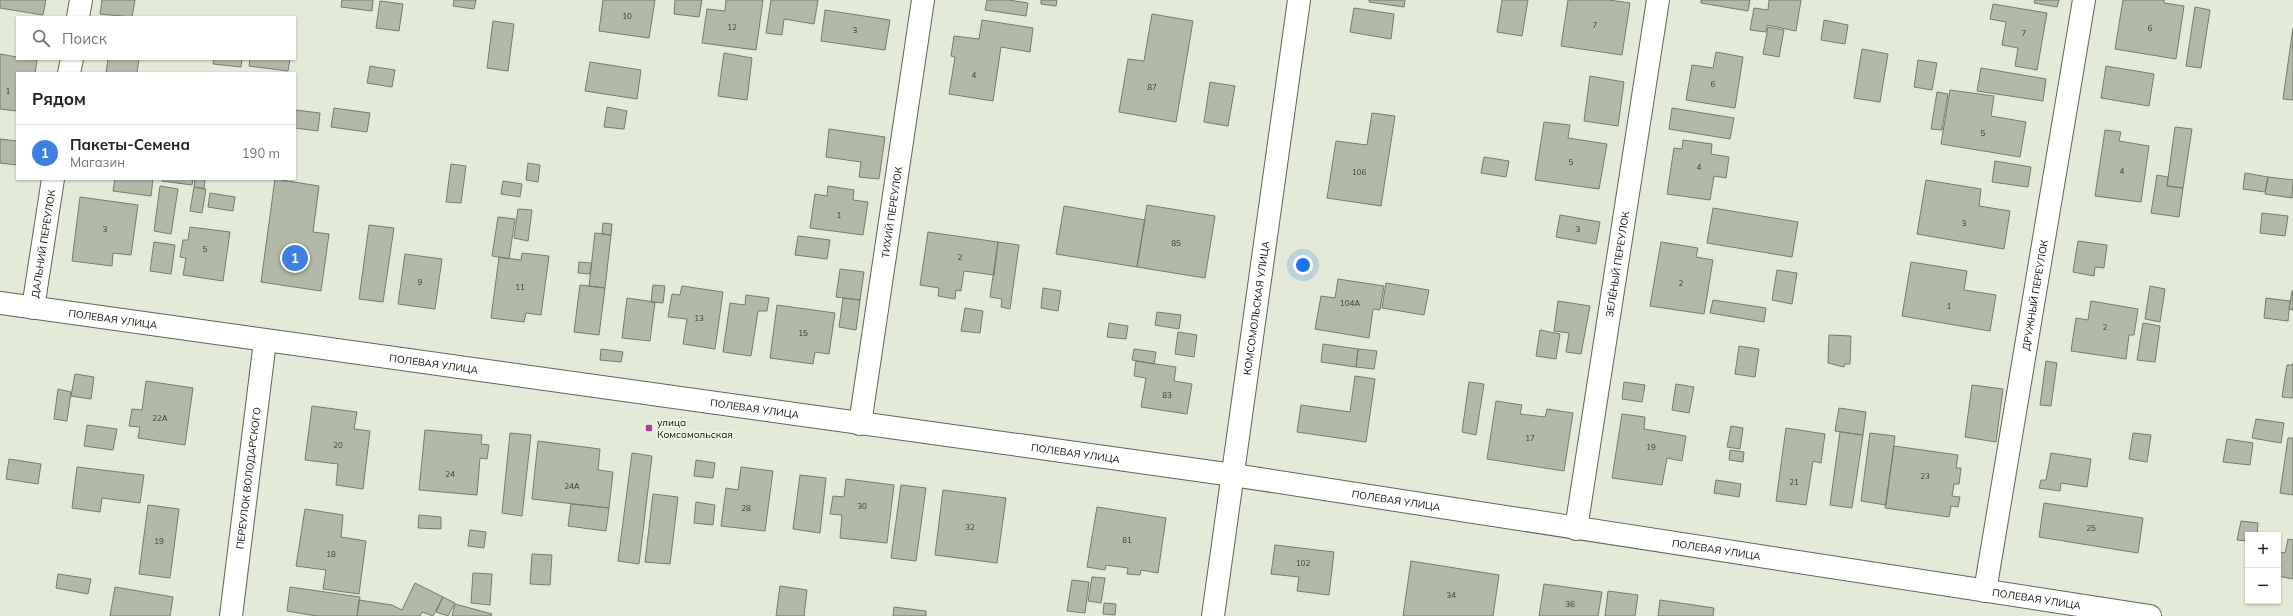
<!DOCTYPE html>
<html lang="ru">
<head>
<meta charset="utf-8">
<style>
	:root { --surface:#fff; --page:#f6f6f6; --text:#202124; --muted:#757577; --line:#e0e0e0; --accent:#0f766e }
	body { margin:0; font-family:Mulish,sans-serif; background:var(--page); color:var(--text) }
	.controls { position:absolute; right:12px; bottom:12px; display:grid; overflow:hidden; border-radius:0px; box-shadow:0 1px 3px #0004 }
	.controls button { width:36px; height:36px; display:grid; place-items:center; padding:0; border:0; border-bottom:1px solid var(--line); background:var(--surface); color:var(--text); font:20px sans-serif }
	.you { position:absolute; left:1303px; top:265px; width:14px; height:14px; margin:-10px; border:3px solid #fff; border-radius:50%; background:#1a73e8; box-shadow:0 0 0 6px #1a73e833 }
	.badge { display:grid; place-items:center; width:26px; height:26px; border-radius:50%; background:var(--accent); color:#fff; font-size:13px; font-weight:700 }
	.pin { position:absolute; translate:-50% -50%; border:2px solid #fff; box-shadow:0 1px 4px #0006 }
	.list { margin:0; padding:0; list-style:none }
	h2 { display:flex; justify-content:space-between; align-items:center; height:52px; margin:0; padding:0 16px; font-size:17px }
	h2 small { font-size:13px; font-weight:400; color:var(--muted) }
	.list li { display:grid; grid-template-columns:26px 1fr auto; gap:12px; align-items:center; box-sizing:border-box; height:56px; padding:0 16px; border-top:1px solid var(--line) }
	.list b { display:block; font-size:15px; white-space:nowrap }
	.list p { margin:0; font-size:13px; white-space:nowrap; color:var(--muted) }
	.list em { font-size:13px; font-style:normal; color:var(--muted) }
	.icon { flex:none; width:22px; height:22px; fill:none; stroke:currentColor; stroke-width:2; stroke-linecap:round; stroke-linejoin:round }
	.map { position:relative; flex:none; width:2293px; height:616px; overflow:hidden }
	.search { position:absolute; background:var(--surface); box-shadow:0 1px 3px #0004; left:16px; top:16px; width:280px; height:44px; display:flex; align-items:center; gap:10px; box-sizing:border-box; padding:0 14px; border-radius:0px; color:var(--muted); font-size:15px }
	.panel { position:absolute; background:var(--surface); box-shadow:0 1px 3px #0004; left:16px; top:72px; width:280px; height:108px; border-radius:0px }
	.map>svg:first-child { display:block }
	.building { fill:#b3b9a8; stroke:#757b6b }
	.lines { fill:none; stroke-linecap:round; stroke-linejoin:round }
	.minor-casing { stroke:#5f6454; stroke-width:24 }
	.tertiary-casing { stroke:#5f6454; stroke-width:24 }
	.secondary-casing { stroke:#5f6454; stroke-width:24 }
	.minor { stroke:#fff; stroke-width:22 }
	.tertiary { stroke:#fff; stroke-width:22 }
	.secondary { stroke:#fff; stroke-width:22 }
	.poi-dot { fill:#ab3f9f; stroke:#f1f7e4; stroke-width:1.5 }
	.labels { text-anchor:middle; stroke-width:3.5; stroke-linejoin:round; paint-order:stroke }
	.number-label { font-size:8px; fill:#363a31 }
	.street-label { font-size:10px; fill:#0d0f09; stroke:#f1f7e4 }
	.poi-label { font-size:10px; fill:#0d0f09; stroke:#f1f7e4; text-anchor:start }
</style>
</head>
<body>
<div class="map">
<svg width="2293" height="616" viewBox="0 0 2293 616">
	<rect width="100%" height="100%" fill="#e3ead7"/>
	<path class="building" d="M 0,0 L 46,0 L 43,15 L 0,8 Z
		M 102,0 L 135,0 L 132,17 L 100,14 Z
		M 342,0 L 373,0 L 372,11 L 341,7 Z
		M 454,0 L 476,0 L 474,9 L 453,6 Z
		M 603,0 L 655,0 L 649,38 L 599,31 Z
		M 675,0 L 702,0 L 699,17 L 674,14 Z
		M 726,0 L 763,0 L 756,50 L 702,43 L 707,9 L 725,11 Z
		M 771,0 L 818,0 L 814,24 L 784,19 L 782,35 L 766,33 Z
		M 987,0 L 1009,0 L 1028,3 L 1026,16 L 985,10 Z
		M 1041,0 L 1057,0 L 1056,6 L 1041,4 Z
		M 1369,0 L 1405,0 L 1404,7 L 1369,2 Z
		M 1502,0 L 1528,0 L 1522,36 L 1497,32 Z
		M 1568,0 L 1609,0 L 1630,3 L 1622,55 L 1561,46 Z
		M 1701,0 L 1750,0 L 1748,11 L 1701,3 Z
		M 1769,0 L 1801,0 L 1796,31 L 1767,25 L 1766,32 L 1750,30 L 1754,8 L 1768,10 Z
		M 2035,0 L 2059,0 L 2057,7 L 2034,3 Z
		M 2123,0 L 2164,0 L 2164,3 L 2184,6 L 2176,59 L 2115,49 Z
		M 380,1 L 403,4 L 399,31 L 376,28 Z
		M 1993,4 L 2047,13 L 2037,70 L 2015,66 L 2018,48 L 2002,45 L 2006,22 L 1990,19 Z
		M 2195,7 L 2210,10 L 2201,68 L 2186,66 Z
		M 1354,8 L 1394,14 L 1391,39 L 1350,32 Z
		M 825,10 L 890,20 L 885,50 L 821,41 Z
		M 1152,14 L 1193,21 L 1176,122 L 1119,112 L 1128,59 L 1144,61 Z
		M 982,20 L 1033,28 L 1030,52 L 1001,47 L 993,101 L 949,94 L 955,57 L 951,56 L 954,36 L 979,39 Z
		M 1824,20 L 1848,25 L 1845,44 L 1821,40 Z
		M 493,21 L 514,24 L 508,71 L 487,68 Z
		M 1768,27 L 1784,30 L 1779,57 L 1763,54 Z
		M 2293,28 L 2293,100 L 2283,99 Z
		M 1862,49 L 1888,54 L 1880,102 L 1854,98 Z
		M 1716,52 L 1743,57 L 1735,108 L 1686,100 L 1692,65 L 1713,68 Z
		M 724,53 L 752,58 L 747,100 L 718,96 Z
		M 0,54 L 17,57 L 17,59 L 37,60 L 35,73 L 17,73 L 17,111 L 0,109 Z
		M 108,59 L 139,59 L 137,73 L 106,73 Z
		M 214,59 L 242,59 L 241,67 L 213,64 Z
		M 250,59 L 290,59 L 288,71 L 249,66 Z
		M 1918,60 L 1937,63 L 1932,90 L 1914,87 Z
		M 590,62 L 641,70 L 637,99 L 585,91 Z
		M 370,66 L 395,70 L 392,87 L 367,83 Z
		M 2106,66 L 2154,74 L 2149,106 L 2101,98 Z
		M 1981,68 L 2046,79 L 2043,101 L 1977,91 Z
		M 1590,76 L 1624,82 L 1618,126 L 1584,121 Z
		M 1210,82 L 1235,86 L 1228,126 L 1204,122 Z
		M 1950,90 L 1994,96 L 1991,116 L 2026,122 L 2020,157 L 1941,144 Z
		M 1937,92 L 1948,94 L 1942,130 L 1931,129 Z
		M 607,107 L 627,111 L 624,129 L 604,127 Z
		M 334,108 L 370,113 L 367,132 L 331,127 Z
		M 1672,108 L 1734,118 L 1730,139 L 1669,129 Z
		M 295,110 L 320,113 L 318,131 L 295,128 Z
		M 1372,113 L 1395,116 L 1381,206 L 1327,198 L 1336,141 L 1367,145 Z
		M 1544,122 L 1570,125 L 1568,138 L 1607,144 L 1599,189 L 1535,180 Z
		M 2175,127 L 2192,129 L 2183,188 L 2167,186 Z
		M 829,129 L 885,137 L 879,179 L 859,177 L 861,162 L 826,157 Z
		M 2105,130 L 2121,132 L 2119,141 L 2149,146 L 2141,202 L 2095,196 Z
		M 0,139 L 17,141 L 17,165 L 0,163 Z
		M 1683,140 L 1712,144 L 1711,154 L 1729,157 L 1726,178 L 1714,176 L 1710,200 L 1667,194 L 1674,148 L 1682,149 Z
		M 1484,157 L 1509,161 L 1506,177 L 1481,173 Z
		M 1995,161 L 2031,167 L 2028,187 L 1992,182 Z
		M 528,163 L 540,165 L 538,182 L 526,180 Z
		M 451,164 L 466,166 L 461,203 L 446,202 Z
		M 2245,173 L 2268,177 L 2265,192 L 2243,189 Z
		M 2157,175 L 2168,177 L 2167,186 L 2183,188 L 2179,217 L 2151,213 Z
		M 2268,177 L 2293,180 L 2292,198 L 2265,194 Z
		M 115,179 L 153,179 L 151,196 L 113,191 Z
		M 162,179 L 193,179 L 192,185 L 162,181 Z
		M 195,179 L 205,179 L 204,189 L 194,187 Z
		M 275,179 L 319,186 L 313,232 L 329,234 L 321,291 L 261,282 Z
		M 1926,180 L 1981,189 L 1979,206 L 2010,211 L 2004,249 L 1917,234 Z
		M 503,181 L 522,184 L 520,197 L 501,194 Z
		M 160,186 L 178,189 L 171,234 L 154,231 Z
		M 828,186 L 854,190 L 853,200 L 868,202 L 863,235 L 810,228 L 815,194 L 827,196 Z
		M 194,187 L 206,189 L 202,213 L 190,211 Z
		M 210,193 L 235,197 L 233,211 L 208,207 Z
		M 80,197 L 138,205 L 131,255 L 113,253 L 112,266 L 72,261 Z
		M 1147,205 L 1215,216 L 1205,278 L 1137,267 Z
		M 1064,206 L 1145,220 L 1137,267 L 1056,254 Z
		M 1713,208 L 1798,222 L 1792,257 L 1707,243 Z
		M 518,209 L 532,210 L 528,241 L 514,238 Z
		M 2262,213 L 2288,216 L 2285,236 L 2260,233 Z
		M 1560,215 L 1600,222 L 1596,244 L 1556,237 Z
		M 498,217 L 515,219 L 509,259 L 492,256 Z
		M 603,223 L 612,224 L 611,235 L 602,234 Z
		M 369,225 L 394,228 L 383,302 L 359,299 Z
		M 190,227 L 230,232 L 223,281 L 183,275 L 186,258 L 180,257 L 183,240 L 188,240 Z
		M 928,232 L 998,242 L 994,275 L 964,271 L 961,291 L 956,290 L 955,299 L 938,296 L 939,288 L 920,285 Z
		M 595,233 L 611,235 L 605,288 L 589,286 Z
		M 798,236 L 830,240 L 827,259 L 795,255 Z
		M 2078,241 L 2107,245 L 2104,268 L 2095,267 L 2094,276 L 2073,272 Z
		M 154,242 L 175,245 L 171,274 L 150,271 Z
		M 998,242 L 1019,245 L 1010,309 L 1001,307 L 1002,299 L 990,297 Z
		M 1661,242 L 1698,248 L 1696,257 L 1713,260 L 1704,314 L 1650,306 Z
		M 522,253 L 549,256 L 541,315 L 526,313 L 524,322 L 491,318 L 499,257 L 521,260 Z
		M 405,254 L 442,259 L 435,309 L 398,304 Z
		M 579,262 L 592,263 L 590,274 L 578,273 Z
		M 1911,262 L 1967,271 L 1964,290 L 1996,295 L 1990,331 L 1902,316 Z
		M 840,269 L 864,272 L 860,300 L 836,297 Z
		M 1777,270 L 1797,273 L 1792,304 L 1772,300 Z
		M 1338,279 L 1384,286 L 1380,310 L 1373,309 L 1369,338 L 1315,329 L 1321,296 L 1335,298 Z
		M 1386,283 L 1429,290 L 1424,315 L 1382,308 Z
		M 580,285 L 605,288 L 599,335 L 574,332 Z
		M 653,285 L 665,286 L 663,303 L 651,302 Z
		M 682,286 L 723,292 L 715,349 L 683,344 L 687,319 L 668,317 L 672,294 L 680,295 Z
		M 2150,286 L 2165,289 L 2160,322 L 2145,319 Z
		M 1043,288 L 1061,291 L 1058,311 L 1041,308 Z
		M 2292,291 L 2293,291 L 2293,310 L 2289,309 Z
		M 746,295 L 769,298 L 767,311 L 758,311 L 751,356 L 723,352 L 730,303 L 745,305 Z
		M 627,298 L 655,302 L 650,341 L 622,338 Z
		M 843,298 L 860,300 L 856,330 L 839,327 Z
		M 2266,298 L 2290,301 L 2288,321 L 2264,318 Z
		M 1713,300 L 1766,308 L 1764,322 L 1710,313 Z
		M 1558,301 L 1590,306 L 1581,354 L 1566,352 L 1569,333 L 1554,331 Z
		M 2091,301 L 2138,309 L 2134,335 L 2129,335 L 2126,359 L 2071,351 L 2076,318 L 2088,320 Z
		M 777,305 L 835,313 L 829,354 L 815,352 L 813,364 L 770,358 Z
		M 965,308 L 983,311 L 980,333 L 961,331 Z
		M 1157,312 L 1181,315 L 1179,329 L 1155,325 Z
		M 1109,323 L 1128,326 L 1126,339 L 1107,337 Z
		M 2143,323 L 2160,326 L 2155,362 L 2137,360 Z
		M 1540,330 L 1560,334 L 1556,359 L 1536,356 Z
		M 1178,332 L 1197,335 L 1194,357 L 1175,354 Z
		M 1829,335 L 1851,336 L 1850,364 L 1845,364 L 1844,367 L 1828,363 Z
		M 1323,344 L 1358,349 L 1356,367 L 1321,362 Z
		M 1739,346 L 1759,349 L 1755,377 L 1735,374 Z
		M 601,349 L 623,352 L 621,362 L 600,360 Z
		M 1134,349 L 1156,352 L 1154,364 L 1132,360 Z
		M 1358,349 L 1377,351 L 1374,369 L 1356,367 Z
		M 1136,361 L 1176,367 L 1174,381 L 1192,384 L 1187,414 L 1141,407 L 1146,378 L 1134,376 Z
		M 2046,361 L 2057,363 L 2051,406 L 2040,405 Z
		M 2293,363 L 2293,398 L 2282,397 L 2287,365 L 2293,365 Z
		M 75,374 L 94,377 L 91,399 L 71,396 Z
		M 1355,376 L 1375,379 L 1366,442 L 1297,432 L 1301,405 L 1350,412 Z
		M 146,381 L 193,388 L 185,445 L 138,438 L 140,427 L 129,426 L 132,409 L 142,410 Z
		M 1469,382 L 1484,384 L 1476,435 L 1462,432 Z
		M 1624,382 L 1645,385 L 1642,402 L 1622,399 Z
		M 1676,384 L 1694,387 L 1689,413 L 1672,410 Z
		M 1972,385 L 2003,389 L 1996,442 L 1965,437 Z
		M 58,389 L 71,392 L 67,421 L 54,419 Z
		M 1496,401 L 1522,405 L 1520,414 L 1545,417 L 1547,409 L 1573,413 L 1564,471 L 1487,459 Z
		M 312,406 L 357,412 L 354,429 L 370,431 L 363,489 L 336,485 L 338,464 L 305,460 Z
		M 1839,408 L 1866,412 L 1863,435 L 1835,431 Z
		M 1622,414 L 1645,417 L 1644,429 L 1686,436 L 1682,461 L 1667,458 L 1662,485 L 1612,478 Z
		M 2256,419 L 2284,423 L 2281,443 L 2252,438 Z
		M 87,425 L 117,429 L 113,450 L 84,446 Z
		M 1731,426 L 1743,428 L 1740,449 L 1727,447 Z
		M 1786,428 L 1825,434 L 1821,463 L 1813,461 L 1806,505 L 1776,501 Z
		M 425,430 L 482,435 L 481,444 L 489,445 L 487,459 L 480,458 L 477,495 L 419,490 Z
		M 1840,432 L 1863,435 L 1852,508 L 1830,505 Z
		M 510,433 L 531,435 L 522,516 L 502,513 Z
		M 1870,433 L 1895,436 L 1886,505 L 1861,501 Z
		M 2133,433 L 2151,435 L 2147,462 L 2129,459 Z
		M 2288,438 L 2293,438 L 2293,495 L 2280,493 Z
		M 2227,439 L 2253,443 L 2250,465 L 2223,462 Z
		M 538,441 L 600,449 L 598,470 L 613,472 L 609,508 L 532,499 Z
		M 1894,446 L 1958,455 L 1956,468 L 1961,468 L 1959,484 L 1954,484 L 1952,496 L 1960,497 L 1958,507 L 1951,506 L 1949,517 L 1885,508 Z
		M 1730,450 L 1744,452 L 1743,462 L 1729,460 Z
		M 632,453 L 652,456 L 639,564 L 618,561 Z
		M 2051,453 L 2091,459 L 2087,487 L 2061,483 L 2060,491 L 2039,488 L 2041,480 L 2046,480 Z
		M 9,459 L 41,464 L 38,484 L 6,479 Z
		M 696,460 L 715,463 L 713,478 L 694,476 Z
		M 77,467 L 144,475 L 140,503 L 102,498 L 100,512 L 72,508 Z
		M 741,467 L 773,471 L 765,531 L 721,526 L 726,488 L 738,490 Z
		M 800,475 L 826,478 L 820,533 L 793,529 Z
		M 846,479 L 894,485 L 887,543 L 840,538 L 842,515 L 830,514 L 833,496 L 844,497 Z
		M 1716,480 L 1741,484 L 1739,497 L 1714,493 Z
		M 901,485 L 926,488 L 916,561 L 891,558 Z
		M 943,490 L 1006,498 L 997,563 L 935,555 Z
		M 653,494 L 678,497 L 670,564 L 645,562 Z
		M 696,502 L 715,505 L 713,525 L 694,523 Z
		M 2044,503 L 2143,518 L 2138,553 L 2039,537 Z
		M 571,504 L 609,508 L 606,531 L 568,526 Z
		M 148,505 L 179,509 L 170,578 L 139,574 Z
		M 1097,507 L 1166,518 L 1158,573 L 1141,570 L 1140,575 L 1127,574 L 1128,568 L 1106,565 L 1105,570 L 1087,567 Z
		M 305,509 L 343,515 L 341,537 L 366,541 L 359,594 L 323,589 L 326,570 L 296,566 Z
		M 419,515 L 441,517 L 441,529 L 418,528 Z
		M 2241,521 L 2258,523 L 2257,535 L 2248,535 L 2248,541 L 2237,540 Z
		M 470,530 L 486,532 L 484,548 L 468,546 Z
		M 2288,539 L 2293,540 L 2293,579 L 2278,576 L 2279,552 L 2285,553 Z
		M 1275,545 L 1334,552 L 1329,595 L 1297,591 L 1299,577 L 1271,574 Z
		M 532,554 L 552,555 L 550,585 L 530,584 Z
		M 1411,561 L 1499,575 L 1493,616 L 1403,616 Z
		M 473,573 L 492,574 L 490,605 L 471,603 Z
		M 58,574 L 91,579 L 88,594 L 56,588 Z
		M 1092,577 L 1105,578 L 1101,603 L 1088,601 Z
		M 1072,580 L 1089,582 L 1085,613 L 1067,611 Z
		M 415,583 L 443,597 L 433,616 L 422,612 L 420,616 L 357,616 L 359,600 L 392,605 L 402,610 Z
		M 1544,584 L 1602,592 L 1598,616 L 1539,616 Z
		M 780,586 L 807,590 L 804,616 L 776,616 Z
		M 115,587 L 173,597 L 170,616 L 110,616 Z
		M 290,587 L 360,597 L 357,616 L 316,616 L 287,611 Z
		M 1608,591 L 1638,595 L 1635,616 L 1605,616 Z
		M 443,597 L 455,603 L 448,616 L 436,612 Z
		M 1660,600 L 1714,608 L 1713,616 L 1658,616 Z
		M 1104,603 L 1116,604 L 1115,615 L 1103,614 Z
		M 455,604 L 492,614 L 491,616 L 452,616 Z
		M 894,607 L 926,611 L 926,616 L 893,616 Z"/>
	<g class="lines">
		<g class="minor-casing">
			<g id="minor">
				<path d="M 78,17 L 81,0"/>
				<path d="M 69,73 L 72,59"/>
				<path id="s1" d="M 33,308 L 53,179"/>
				<path id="s2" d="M 860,424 L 923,0"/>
				<path id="s3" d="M 1576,529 L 1658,0"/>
				<path id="s4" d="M 1985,591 L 2084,0"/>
				<path id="s5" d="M 231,616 L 265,341"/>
			</g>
		</g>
		<g class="tertiary-casing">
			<g id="tertiary">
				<path id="s6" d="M 1213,616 L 1299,0"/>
			</g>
		</g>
		<g class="secondary-casing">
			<g id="secondary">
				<path id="s7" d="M 0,303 L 1233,475 L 2150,616"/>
			</g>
		</g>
		<use href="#minor" class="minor"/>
		<use href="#tertiary" class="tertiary"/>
		<use href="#secondary" class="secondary"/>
	</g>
	<rect class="poi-dot" x="645" y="424" width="8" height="8" rx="2"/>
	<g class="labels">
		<g class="number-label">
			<text x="627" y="19">10</text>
			<text x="1595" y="28">7</text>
			<text x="732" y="30">12</text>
			<text x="2150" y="31">6</text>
			<text x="855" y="33">3</text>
			<text x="2024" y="36">7</text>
			<text x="974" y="78">4</text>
			<text x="1713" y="87">6</text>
			<text x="1152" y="90">87</text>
			<text x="8" y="94">1</text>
			<text x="1983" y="136">5</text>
			<text x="1571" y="165">5</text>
			<text x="1699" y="170">4</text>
			<text x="2122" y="174">4</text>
			<text x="1359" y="175">106</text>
			<text x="839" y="218">1</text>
			<text x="1964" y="226">3</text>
			<text x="105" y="232">3</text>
			<text x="1578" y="232">3</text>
			<text x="1176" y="246">85</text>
			<text x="205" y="252">5</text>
			<text x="960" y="260">2</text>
			<text x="420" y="285">9</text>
			<text x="1681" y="286">2</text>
			<text x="520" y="290">11</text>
			<text x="1350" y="306">104А</text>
			<text x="1949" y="309">1</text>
			<text x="699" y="321">13</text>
			<text x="2105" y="330">2</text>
			<text x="803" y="336">15</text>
			<text x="1167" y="398">83</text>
			<text x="160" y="421">22А</text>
			<text x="1530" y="441">17</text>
			<text x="338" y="448">20</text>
			<text x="1651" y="450">19</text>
			<text x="450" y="477">24</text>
			<text x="1925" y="479">23</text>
			<text x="1794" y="485">21</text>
			<text x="572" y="489">24А</text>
			<text x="862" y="509">30</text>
			<text x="746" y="511">28</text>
			<text x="970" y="530">32</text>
			<text x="2091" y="531">25</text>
			<text x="1127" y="543">81</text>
			<text x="159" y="544">19</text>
			<text x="331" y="557">18</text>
			<text x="1303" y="566">102</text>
			<text x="1451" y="598">34</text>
			<text x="1570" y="607">36</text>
		</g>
		<g class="street-label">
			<text dy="4" stroke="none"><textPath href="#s2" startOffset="214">ТИХИЙ ПЕРЕУЛОК</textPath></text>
			<text dy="4" stroke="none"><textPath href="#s1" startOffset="65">ДАЛЬНИЙ ПЕРЕУЛОК</textPath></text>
			<text dy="4" stroke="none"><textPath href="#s3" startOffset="268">ЗЕЛЁНЫЙ ПЕРЕУЛОК</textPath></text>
			<text dy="4" stroke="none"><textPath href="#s4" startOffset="300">ДРУЖНЫЙ ПЕРЕУЛОК</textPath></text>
			<text dy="4" stroke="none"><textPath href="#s6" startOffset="311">КОМСОМОЛЬСКАЯ УЛИЦА</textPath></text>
			<text dy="4" stroke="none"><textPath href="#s7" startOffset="114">ПОЛЕВАЯ УЛИЦА</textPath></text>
			<text dy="4" stroke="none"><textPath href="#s7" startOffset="438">ПОЛЕВАЯ УЛИЦА</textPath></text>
			<text dy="4" stroke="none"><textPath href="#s7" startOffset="762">ПОЛЕВАЯ УЛИЦА</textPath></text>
			<text dy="4" stroke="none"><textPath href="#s7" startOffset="1086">ПОЛЕВАЯ УЛИЦА</textPath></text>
			<text dy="4" stroke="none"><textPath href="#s5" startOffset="139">ПЕРЕУЛОК ВОЛОДАРСКОГО</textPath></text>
			<text dy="4" stroke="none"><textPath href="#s7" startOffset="1410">ПОЛЕВАЯ УЛИЦА</textPath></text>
			<text dy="4" stroke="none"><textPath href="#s7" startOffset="1734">ПОЛЕВАЯ УЛИЦА</textPath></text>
			<text dy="4" stroke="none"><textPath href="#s7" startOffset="2058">ПОЛЕВАЯ УЛИЦА</textPath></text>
		</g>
		<g class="poi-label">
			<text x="657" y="426">улица<tspan x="657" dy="12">Комсомольская</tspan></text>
		</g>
	</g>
</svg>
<div class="controls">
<button>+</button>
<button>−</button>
</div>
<div class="you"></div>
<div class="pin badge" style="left:295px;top:258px;background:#3f7fe0">1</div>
<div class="search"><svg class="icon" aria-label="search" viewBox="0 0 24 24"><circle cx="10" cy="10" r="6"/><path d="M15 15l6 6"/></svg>Поиск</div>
<section class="panel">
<h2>Рядом<small></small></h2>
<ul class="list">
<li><span class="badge" style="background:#3f7fe0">1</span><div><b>Пакеты-Семена</b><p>Магазин</p></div><em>190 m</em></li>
</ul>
</section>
</div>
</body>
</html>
